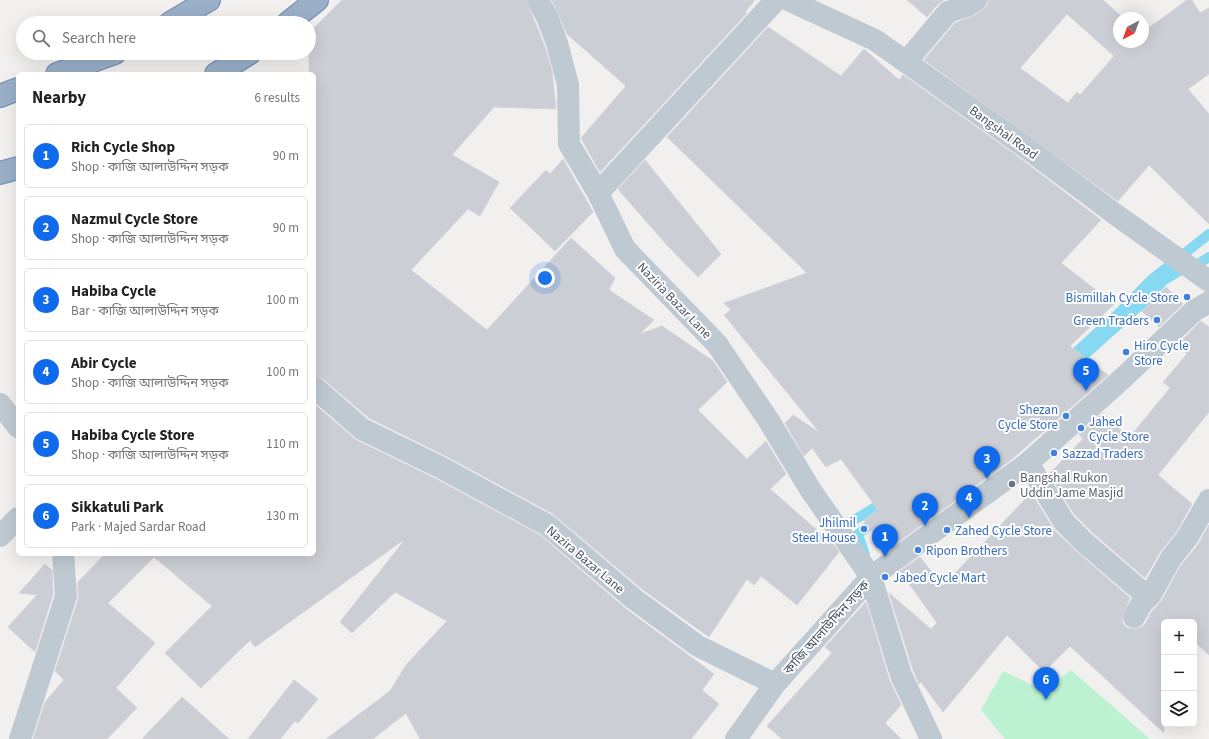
<!DOCTYPE html>
<html lang="en">
<head>
<meta charset="utf-8">
<style>
	:root { --surface:#fff; --page:#f2f2f2; --text:#202124; --muted:#757577; --line:#e0e0e0; --accent:#106aec }
	body { margin:0; font-family:"Source Sans 3","Noto Sans Bengali",sans-serif; background:var(--page); color:var(--text) }
	.controls { position:absolute; right:12px; bottom:12px; display:grid; overflow:hidden; border-radius:6px; box-shadow:0 4px 16px #0002 }
	.controls button { width:36px; height:36px; display:grid; place-items:center; padding:0; border:0; border-bottom:1px solid var(--line); background:var(--surface); color:var(--text); font:20px sans-serif }
	.compass { position:absolute; left:1113px; top:12px; width:36px; height:36px; border-radius:50%; background:var(--surface); box-shadow:0 4px 16px #0002; rotate:221deg }
	.you { position:absolute; left:545px; top:278px; width:14px; height:14px; margin:-10px; border:3px solid #fff; border-radius:50%; background:#1a73e8; box-shadow:0 0 0 6px #1a73e833 }
	.badge { display:grid; place-items:center; width:26px; height:26px; border-radius:50%; background:var(--accent); color:#fff; font-size:13px; font-weight:700 }
	.pin { position:absolute; translate:-50% -33px; filter:drop-shadow(0 1px 2px #0008) }
	.pin::after { content:''; position:absolute; top:21px; width:14px; height:12px; background:inherit; clip-path:polygon(0 0,100% 0,50% 100%) }
	.list { margin:0; padding:0; list-style:none }
	h2 { display:flex; justify-content:space-between; align-items:center; height:52px; margin:0; padding:0 16px; font-size:17px }
	h2 small { font-size:13px; font-weight:400; color:var(--muted) }
	.list li { display:grid; grid-template-columns:26px 1fr auto; gap:12px; align-items:center; box-sizing:border-box; height:64px; margin:0 8px 8px; padding:0 8px; border:1px solid var(--line); border-radius:6px }
	.list b { display:block; font-size:15px; white-space:nowrap }
	.list p { margin:0; font-size:13px; white-space:nowrap; color:var(--muted) }
	.list em { font-size:13px; font-style:normal; color:var(--muted) }
	.icon { flex:none; width:22px; height:22px; fill:none; stroke:currentColor; stroke-width:2; stroke-linecap:round; stroke-linejoin:round }
	.map { position:relative; flex:none; width:1209px; height:739px; overflow:hidden }
	.search { position:absolute; background:var(--surface); box-shadow:0 4px 16px #0002; left:16px; top:16px; width:300px; height:44px; display:flex; align-items:center; gap:10px; box-sizing:border-box; padding:0 14px; border-radius:22px; color:var(--muted); font-size:15px }
	.panel { position:absolute; background:var(--surface); box-shadow:0 4px 16px #0002; left:16px; top:72px; width:300px; height:484px; border-radius:6px }
	.map>svg:first-child { display:block }
	.green { fill:#bcf2d2 }
	.lines { fill:none; stroke-linecap:round; stroke-linejoin:round }
	.stream { stroke:#87d8f1; stroke-width:10 }
	.building { fill:#cbced4; stroke:#d3d5db; fill-rule:evenodd }
	.trunk-casing { stroke:#708bad; stroke-width:24 }
	.minor { stroke:#bfc9d2; stroke-width:22 }
	.tertiary { stroke:#bfc9d2; stroke-width:22 }
	.trunk { stroke:#9aafc8; stroke-width:22 }
	.shop-dot { fill:#3f7fe0; stroke:#fff; stroke-width:1.5 }
	.worship-dot { fill:#6b7280; stroke:#fff; stroke-width:1.5 }
	.labels { text-anchor:middle; stroke-width:4; stroke-linejoin:round; paint-order:stroke }
	.street-label { font-size:13px; fill:#46525e; stroke:#fff }
	.shop-label { font-size:13px; fill:#366cbe; stroke:#fff; text-anchor:start }
	.worship-label { font-size:13px; fill:#5b616d; stroke:#fff; text-anchor:start }
</style>
</head>
<body>
<div class="map">
<svg width="1209" height="739" viewBox="0 0 1209 739">
	<rect width="100%" height="100%" fill="#f2efef"/>
	<path class="green" d="M 1071,670 L 1150,739 L 1005,739 L 981,710 L 1003,671 L 1043,690 Z"/>
	<g class="lines">
		<path class="stream" d="M 1198,264 L 1209,257
			M 1072,356 L 1117,315 L 1151,280 L 1209,234
			M 1073,365 L 1146,300 L 1163,281 L 1184,268 L 1189,272
			M 851,522 L 887,500
			M 865,555 L 858,534 L 878,519"/>
	</g>
	<path class="building" d="M 342,0 L 526,0 L 545,47 L 552,71 L 556,109 L 494,107 L 452,155 L 499,182 L 480,216 L 468,209 L 411,270 L 487,330 L 571,238 L 615,278 L 609,290 L 654,320 L 640,334 L 662,326 L 713,361 L 727,382 L 698,410 L 747,459 L 766,441 L 786,474 L 770,489 L 833,544 L 839,552 L 797,605 L 761,576 L 754,585 L 747,579 L 709,637 L 642,589 L 553,514 L 446,456 L 369,418 L 322,378 L 314,375 L 314,74 L 309,74 L 309,33 Z
		M 552,0 L 755,0 L 745,12 L 747,13 L 600,172 L 581,138 L 626,86 L 567,34 Z
		M 907,0 L 944,0 L 938,4 L 927,17 Z
		M 988,0 L 1103,0 L 1123,18 L 1119,18 L 1119,42 L 1143,42 L 1143,32 L 1187,0 L 1192,0 L 1200,13 L 1209,8 L 1209,74 L 1188,89 L 1209,114 L 1209,224 L 1149,165 L 1118,201 L 924,60 L 955,23 L 976,15 L 987,6 ZM 1067,14 L 1114,56 L 1080,95 L 1077,92 L 1068,103 L 1020,68 Z
		M 768,27 L 841,76 L 864,49 L 899,80 L 903,75 L 1017,156 L 1101,220 L 1061,263 L 1114,304 L 1070,346 L 1108,375 L 1012,459 L 886,551 L 864,520 L 878,510 L 841,459 L 826,467 L 812,448 L 804,456 L 785,423 L 793,415 L 820,433 L 724,315 L 731,310 L 724,303 L 807,273 L 667,137 Z
		M 563,159 L 593,212 L 555,251 L 510,208 L 546,170 L 550,174 Z
		M 645,160 L 721,254 L 698,277 L 666,244 L 618,189 Z
		M 1166,287 L 1183,304 L 1159,327 L 1142,311 Z
		M 1201,321 L 1209,327 L 1209,412 L 1158,475 L 1192,504 L 1177,531 L 1160,552 L 1145,578 L 1093,533 L 1074,514 L 1049,474 L 1083,439 L 1079,434 L 1103,413 L 1129,438 L 1170,388 L 1163,382 L 1187,354 L 1177,345 Z
		M 314,404 L 356,440 L 434,478 L 540,535 L 626,609 L 714,674 L 702,690 L 719,704 L 691,739 L 420,739 L 406,713 L 373,739 L 326,739 L 390,691 L 406,665 L 447,621 L 395,592 L 352,633 L 340,622 L 403,542 L 402,541 L 255,647 L 250,640 L 201,688 L 165,653 L 212,606 L 154,557 L 108,603 L 155,643 L 116,688 L 137,708 L 107,739 L 33,739 L 45,702 L 64,680 L 55,671 L 78,600 L 78,582 L 105,554 L 314,554 Z
		M 1031,493 L 1055,531 L 1076,551 L 1130,598 L 1122,617 L 1123,624 L 1127,628 L 1134,629 L 1140,628 L 1145,624 L 1152,611 L 1162,600 L 1181,565 L 1197,546 L 1209,525 L 1209,655 L 1195,642 L 1194,643 L 1194,622 L 1164,622 L 1164,733 L 1070,646 L 1044,672 L 1007,635 L 943,712 L 921,682 L 919,684 L 913,670 L 889,593 L 931,629 L 937,623 L 900,571 L 920,557 L 943,586 Z
		M 45,564 L 52,570 L 53,594 L 35,652 L 8,627 L 37,595 L 19,593 Z
		M 866,602 L 889,679 L 901,705 L 885,723 L 901,739 L 782,739 L 767,726 L 832,653 L 825,647 Z
		M 294,680 L 318,699 L 298,723 L 295,721 L 280,739 L 248,739 Z
		M 182,697 L 229,739 L 142,739 Z"/>
	<g class="lines">
		<g class="trunk-casing">
			<path id="trunk" d="M 170,23 L 209,0
				M 288,23 L 317,0
				M 57,74 L 115,53
				M 216,74 L 250,53
				M 0,96 L 18,89
				M 0,173 L 18,168"/>
		</g>
		<path class="minor" d="M 538,0 L 547,17 L 557,43 L 568,85 L 569,144 L 598,193 L 625,249 L 717,344 L 769,421 L 810,489 L 871,577 L 901,675 L 931,739
			M 906,62 L 948,12 L 969,5 L 976,0
			M 598,193 L 776,0
			M 314,387 L 362,429 L 440,467 L 547,525 L 634,599 L 698,646 L 775,684
			M 0,404 L 18,427
			M 1028,463 L 1064,522 L 1084,542 L 1148,597
			M 0,536 L 18,518
			M 1134,617 L 1142,603 L 1151,594 L 1171,558 L 1187,538 L 1209,500
			M 20,739 L 66,596 L 63,554"/>
		<path class="tertiary" d="M 788,0 L 875,40 L 1024,146 L 1119,217 L 1209,281
			M 736,739 L 775,684 L 871,577 L 1028,463 L 1123,378 L 1195,310 L 1209,302"/>
		<use href="#trunk" class="trunk"/>
	</g>
	<g class="shop-dot">
		<circle cx="1187" cy="297" r="4"/>
		<circle cx="1157" cy="320" r="4"/>
		<circle cx="1126" cy="352" r="4"/>
		<circle cx="1066" cy="416" r="4"/>
		<circle cx="1081" cy="428" r="4"/>
		<circle cx="1054" cy="453" r="4"/>
		<circle cx="864" cy="529" r="4"/>
		<circle cx="947" cy="530" r="4"/>
		<circle cx="918" cy="550" r="4"/>
		<circle cx="885" cy="577" r="4"/>
	</g>
	<circle class="worship-dot" cx="1012" cy="484" r="4"/>
	<g class="labels">
		<g class="street-label">
			<text transform="translate(1004 132) rotate(36)" y="5">Bangshal Road</text>
			<text transform="translate(675 300) rotate(46)" y="5">Naziria Bazar Lane</text>
			<text transform="translate(586 559) rotate(40)" y="5">Nazira Bazar Lane</text>
			<text transform="translate(826 627) rotate(-48)" y="5">কাজি আলাউদ্দিন সড়ক</text>
		</g>
		<g class="shop-label">
			<text x="1179" y="302" text-anchor="end">Bismillah Cycle Store</text>
			<text x="1149" y="325" text-anchor="end">Green Traders</text>
			<text x="1134" y="350">Hiro Cycle<tspan x="1134" dy="15">Store</tspan></text>
			<text x="1058" y="414" text-anchor="end">Shezan<tspan x="1058" dy="15">Cycle Store</tspan></text>
			<text x="1089" y="426">Jahed<tspan x="1089" dy="15">Cycle Store</tspan></text>
			<text x="1062" y="458">Sazzad Traders</text>
			<text x="856" y="527" text-anchor="end">Jhilmil<tspan x="856" dy="15">Steel House</tspan></text>
			<text x="955" y="535">Zahed Cycle Store</text>
			<text x="926" y="555">Ripon Brothers</text>
			<text x="893" y="582">Jabed Cycle Mart</text>
		</g>
		<g class="worship-label">
			<text x="1020" y="482">Bangshal Rukon<tspan x="1020" dy="15">Uddin Jame Masjid</tspan></text>
		</g>
	</g>
</svg>
<div class="controls">
<button>+</button>
<button>−</button>
<button><svg class="icon" aria-label="layers" viewBox="0 0 24 24"><path d="M12 4l9 5-9 5-9-5zM3 14l9 5 9-5"/></svg></button>
</div>
<svg class="compass" viewBox="-18 -18 36 36"><path d="M0-13l5 13h-10z" fill="#e53935"/><path d="M0 13l5-13h-10z" fill="#757577"/></svg>
<div class="you"></div>
<div class="pin badge" style="left:885px;top:557px">1</div>
<div class="pin badge" style="left:925px;top:526px">2</div>
<div class="pin badge" style="left:987px;top:479px">3</div>
<div class="pin badge" style="left:969px;top:518px">4</div>
<div class="pin badge" style="left:1086px;top:391px">5</div>
<div class="pin badge" style="left:1046px;top:700px">6</div>
<div class="search"><svg class="icon" aria-label="search" viewBox="0 0 24 24"><circle cx="10" cy="10" r="6"/><path d="M15 15l6 6"/></svg>Search here</div>
<section class="panel">
<h2>Nearby<small>6 results</small></h2>
<ul class="list">
<li><span class="badge">1</span><div><b>Rich Cycle Shop</b><p>Shop · কাজি আলাউদ্দিন সড়ক</p></div><em>90 m</em></li>
<li><span class="badge">2</span><div><b>Nazmul Cycle Store</b><p>Shop · কাজি আলাউদ্দিন সড়ক</p></div><em>90 m</em></li>
<li><span class="badge">3</span><div><b>Habiba Cycle</b><p>Bar · কাজি আলাউদ্দিন সড়ক</p></div><em>100 m</em></li>
<li><span class="badge">4</span><div><b>Abir Cycle</b><p>Shop · কাজি আলাউদ্দিন সড়ক</p></div><em>100 m</em></li>
<li><span class="badge">5</span><div><b>Habiba Cycle Store</b><p>Shop · কাজি আলাউদ্দিন সড়ক</p></div><em>110 m</em></li>
<li><span class="badge">6</span><div><b>Sikkatuli Park</b><p>Park · Majed Sardar Road</p></div><em>130 m</em></li>
</ul>
</section>
</div>
</body>
</html>
